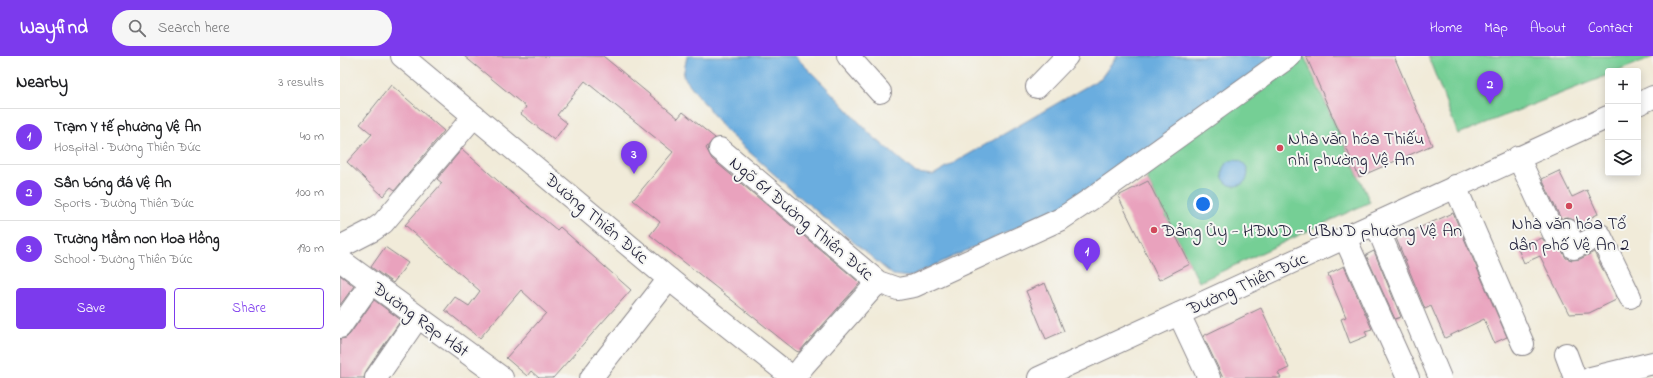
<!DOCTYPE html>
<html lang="en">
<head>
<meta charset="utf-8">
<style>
	:root { --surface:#fff; --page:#f6f6f6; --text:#202124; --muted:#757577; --line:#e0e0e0; --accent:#7c3aed }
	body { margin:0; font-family:"Indie Flower",sans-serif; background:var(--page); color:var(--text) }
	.controls { position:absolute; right:12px; top:12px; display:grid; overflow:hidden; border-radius:4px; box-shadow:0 2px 10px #0003 }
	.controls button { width:36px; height:36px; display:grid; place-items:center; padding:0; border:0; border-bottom:1px solid var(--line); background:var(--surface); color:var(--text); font:20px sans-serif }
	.you { position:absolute; left:863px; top:148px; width:14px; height:14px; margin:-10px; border:3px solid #fff; border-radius:50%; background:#1a73e8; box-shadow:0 0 0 6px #1a73e833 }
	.badge { display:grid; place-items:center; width:26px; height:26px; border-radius:50%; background:var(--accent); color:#fff; font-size:13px; font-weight:700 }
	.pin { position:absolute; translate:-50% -33px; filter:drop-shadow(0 1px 2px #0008) }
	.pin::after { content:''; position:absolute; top:21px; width:14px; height:12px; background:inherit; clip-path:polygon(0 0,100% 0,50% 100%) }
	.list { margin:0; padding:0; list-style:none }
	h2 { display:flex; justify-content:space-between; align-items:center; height:52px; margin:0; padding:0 16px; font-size:17px }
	h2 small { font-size:13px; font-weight:400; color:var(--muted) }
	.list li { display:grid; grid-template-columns:26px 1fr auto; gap:12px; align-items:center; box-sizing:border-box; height:56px; padding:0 16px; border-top:1px solid var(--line) }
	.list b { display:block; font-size:15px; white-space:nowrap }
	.list p { margin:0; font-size:13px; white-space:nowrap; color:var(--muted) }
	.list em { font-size:13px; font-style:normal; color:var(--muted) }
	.actions { display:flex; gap:8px; padding:12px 16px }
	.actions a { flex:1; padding:9px 0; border:1px solid var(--accent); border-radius:4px; text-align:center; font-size:14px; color:var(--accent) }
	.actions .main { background:var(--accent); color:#fff }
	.icon { flex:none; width:22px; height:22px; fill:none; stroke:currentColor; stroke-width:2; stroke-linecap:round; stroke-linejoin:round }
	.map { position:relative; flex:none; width:1313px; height:322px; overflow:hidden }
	header { display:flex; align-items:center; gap:24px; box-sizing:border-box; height:56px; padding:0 20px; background:var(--accent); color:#fff }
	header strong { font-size:19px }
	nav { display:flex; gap:22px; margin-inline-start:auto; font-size:14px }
	.search { width:280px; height:36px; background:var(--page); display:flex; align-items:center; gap:10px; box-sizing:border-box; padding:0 14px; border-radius:22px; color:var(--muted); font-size:15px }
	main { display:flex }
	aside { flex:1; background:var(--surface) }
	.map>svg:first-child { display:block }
	.green { fill:#75cf95; stroke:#4c7868 }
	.water { fill:#6aaddf; stroke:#46688d }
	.building { fill:#e9a2bd }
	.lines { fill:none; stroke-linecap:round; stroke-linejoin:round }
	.minor-casing { stroke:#8a868a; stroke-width:24 }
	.major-casing { stroke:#8a868a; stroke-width:24 }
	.minor { stroke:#fff; stroke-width:22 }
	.major { stroke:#fff; stroke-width:22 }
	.poi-dot { fill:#d1495b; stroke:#f6f6f2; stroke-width:1.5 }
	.labels { text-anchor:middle; stroke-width:4; stroke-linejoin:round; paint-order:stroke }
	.poi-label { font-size:18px; fill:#22223b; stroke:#f6f6f2; text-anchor:start }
	.street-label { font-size:18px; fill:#22223b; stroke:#f6f6f2 }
</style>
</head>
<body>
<header>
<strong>Wayfind</strong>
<div class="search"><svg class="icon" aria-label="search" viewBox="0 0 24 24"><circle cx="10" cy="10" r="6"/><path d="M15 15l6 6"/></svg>Search here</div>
<nav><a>Home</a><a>Map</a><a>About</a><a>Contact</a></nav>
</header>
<main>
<aside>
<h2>Nearby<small>3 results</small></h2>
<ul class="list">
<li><span class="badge">1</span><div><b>Trạm Y tế phường Vệ An</b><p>Hospital · Đường Thiên Đức</p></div><em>40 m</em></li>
<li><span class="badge">2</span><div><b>Sân bóng đá Vệ An</b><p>Sports · Đường Thiên Đức</p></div><em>100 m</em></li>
<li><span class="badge">3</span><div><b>Trường Mầm non Hoa Hồng</b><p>School · Đường Thiên Đức</p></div><em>190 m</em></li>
</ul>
<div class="actions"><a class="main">Save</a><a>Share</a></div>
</aside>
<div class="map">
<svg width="1313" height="322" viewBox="0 0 1313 322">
	<rect width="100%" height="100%" fill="#f6f6f2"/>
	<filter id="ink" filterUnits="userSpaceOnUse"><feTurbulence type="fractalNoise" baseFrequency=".025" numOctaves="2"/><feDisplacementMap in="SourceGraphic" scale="8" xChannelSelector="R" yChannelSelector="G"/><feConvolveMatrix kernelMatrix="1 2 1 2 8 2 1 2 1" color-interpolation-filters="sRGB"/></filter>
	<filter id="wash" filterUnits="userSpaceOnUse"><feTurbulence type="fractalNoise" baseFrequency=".012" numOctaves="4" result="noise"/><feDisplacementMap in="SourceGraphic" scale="16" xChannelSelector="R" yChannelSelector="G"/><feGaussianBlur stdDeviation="0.9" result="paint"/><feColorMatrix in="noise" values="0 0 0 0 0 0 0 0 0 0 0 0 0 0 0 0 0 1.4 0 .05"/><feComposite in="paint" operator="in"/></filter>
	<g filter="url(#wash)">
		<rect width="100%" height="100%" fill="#f1ebd9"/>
		<path class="green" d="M 958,0 L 964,0 L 1030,146 L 859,226 L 808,125 L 806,110 Z
			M 1088,0 L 1313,0 L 1313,1 L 1278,15 L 1268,15 L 1268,19 L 1118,78 Z"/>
		<path class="water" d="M 347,0 L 455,0 L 491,36 L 530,78 L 576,117 L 593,119 L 761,22 L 777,0 L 941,0 L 733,146 L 569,221 L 553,219 L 455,137 L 386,75 L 343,20 Z
			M882 117a13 13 0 1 1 26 0a13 13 0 1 1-26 0Z"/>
		<g id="blocks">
			<path class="building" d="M 124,0 L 263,0 L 338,62 L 343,56 L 375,82 L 366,92 L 372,103 L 520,227 L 459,296 L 456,295 L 310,179 L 320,166 L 293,144 L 333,96 L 245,25 L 217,59 L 227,67 L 214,84 L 181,58 L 186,51 Z
				M 966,0 L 1054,0 L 1092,89 L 1019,121 Z
				M 51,29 L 104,75 L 55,134 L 51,131 L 43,140 L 7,106 L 32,78 L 20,68 Z
				M 122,93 L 166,132 L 217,174 L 220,171 L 291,234 L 213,322 L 199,322 L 191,315 L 187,320 L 166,302 L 206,257 L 181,234 L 140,282 L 105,254 L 115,241 L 129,250 L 140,235 L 65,169 L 102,127 L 97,123 Z
				M 1219,115 L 1232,141 L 1247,134 L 1258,158 L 1250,162 L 1253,168 L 1241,175 L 1234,164 L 1228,162 L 1221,163 L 1202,123 Z
				M 808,125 L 850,208 L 819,224 L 778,140 Z
				M 1113,157 L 1167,281 L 1154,287 L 1144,263 L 1105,282 L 1091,250 L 1085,253 L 1056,182 Z
				M 1202,182 L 1208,190 L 1215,192 L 1220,191 L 1226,202 L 1232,204 L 1240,203 L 1254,196 L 1275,238 L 1276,244 L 1249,257 L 1229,258 L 1200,200 L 1184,207 L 1178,193 Z
				M 45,191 L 68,207 L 53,227 L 31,211 Z
				M 1034,195 L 1061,261 L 1055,263 L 1026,199 Z
				M 1004,210 L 1032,273 L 1025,275 L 1027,280 L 1010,287 L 1001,263 L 1006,261 L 988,218 Z
				M 0,219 L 14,230 L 0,249 Z
				M 705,227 L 724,275 L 706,283 L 686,235 Z
				M 34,244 L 61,264 L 26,315 L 24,322 L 0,322 L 0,283 L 6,282 L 10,278 Z
				M 921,252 L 949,312 L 938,317 L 941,322 L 883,322 L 863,280 Z"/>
		</g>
	</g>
	<g filter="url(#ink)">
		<use href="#blocks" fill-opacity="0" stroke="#8a868a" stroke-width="1"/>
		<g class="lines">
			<g class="minor-casing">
				<path id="minor" d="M 508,0 L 540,36
					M 697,31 L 727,0
					M 380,93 L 538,226 L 464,309 L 454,322
					M 1178,101 L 1215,180 L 1227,174 L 1234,192 L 1260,179 L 1290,241
					M 1115,130 L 1183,288
					M 1036,168 L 1100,322
					M 1005,182 L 1068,322
					M 0,191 L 33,174 L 43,167 L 134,60
					M 0,204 L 162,322
					M 538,226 L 558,233 L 574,230 L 721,163 L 751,143 L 950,0
					M 839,258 L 869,322
					M 0,271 L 31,227
					M 1226,298 L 1235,322
					M 36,322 L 78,261
					M 251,322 L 329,223
					M 1251,322 L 1313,307"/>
			</g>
			<g class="major-casing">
				<path id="major" d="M 62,0 L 329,223 L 453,322
					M 1298,48 L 1313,41
					M 699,322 L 1268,61"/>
			</g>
			<use href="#minor" class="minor"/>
			<use href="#major" class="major"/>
		</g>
	</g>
	<g class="poi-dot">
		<circle cx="940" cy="92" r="4"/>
		<circle cx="1229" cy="150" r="4"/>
		<circle cx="814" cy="174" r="4"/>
	</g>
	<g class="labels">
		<g class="poi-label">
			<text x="948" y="88">Nhà văn hóa Thiếu<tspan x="948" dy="21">nhi phường Vệ An</tspan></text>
			<text x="1229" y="173" text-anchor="middle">Nhà văn hóa Tổ<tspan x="1229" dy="21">dân phố Vệ An 2</tspan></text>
			<text x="822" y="180">Đảng Ủy - HĐND - UBND phường Vệ An</text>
		</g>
		<g class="street-label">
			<text transform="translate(257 162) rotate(40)" y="6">Đường Thiên Đức</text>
			<text transform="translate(462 162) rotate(40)" y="6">Ngõ 61 Đường Thiên Đức</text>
			<text transform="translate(907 227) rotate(-24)" y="6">Đường Thiên Đức</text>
			<text transform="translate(81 263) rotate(36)" y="6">Đường Rạp Hát</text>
		</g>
	</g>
</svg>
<div class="controls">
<button>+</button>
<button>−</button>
<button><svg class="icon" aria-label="layers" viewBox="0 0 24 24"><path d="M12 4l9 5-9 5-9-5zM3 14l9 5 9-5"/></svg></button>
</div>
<div class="you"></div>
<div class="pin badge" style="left:747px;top:215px">1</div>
<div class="pin badge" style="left:1150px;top:48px">2</div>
<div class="pin badge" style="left:294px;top:118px">3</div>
</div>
</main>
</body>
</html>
